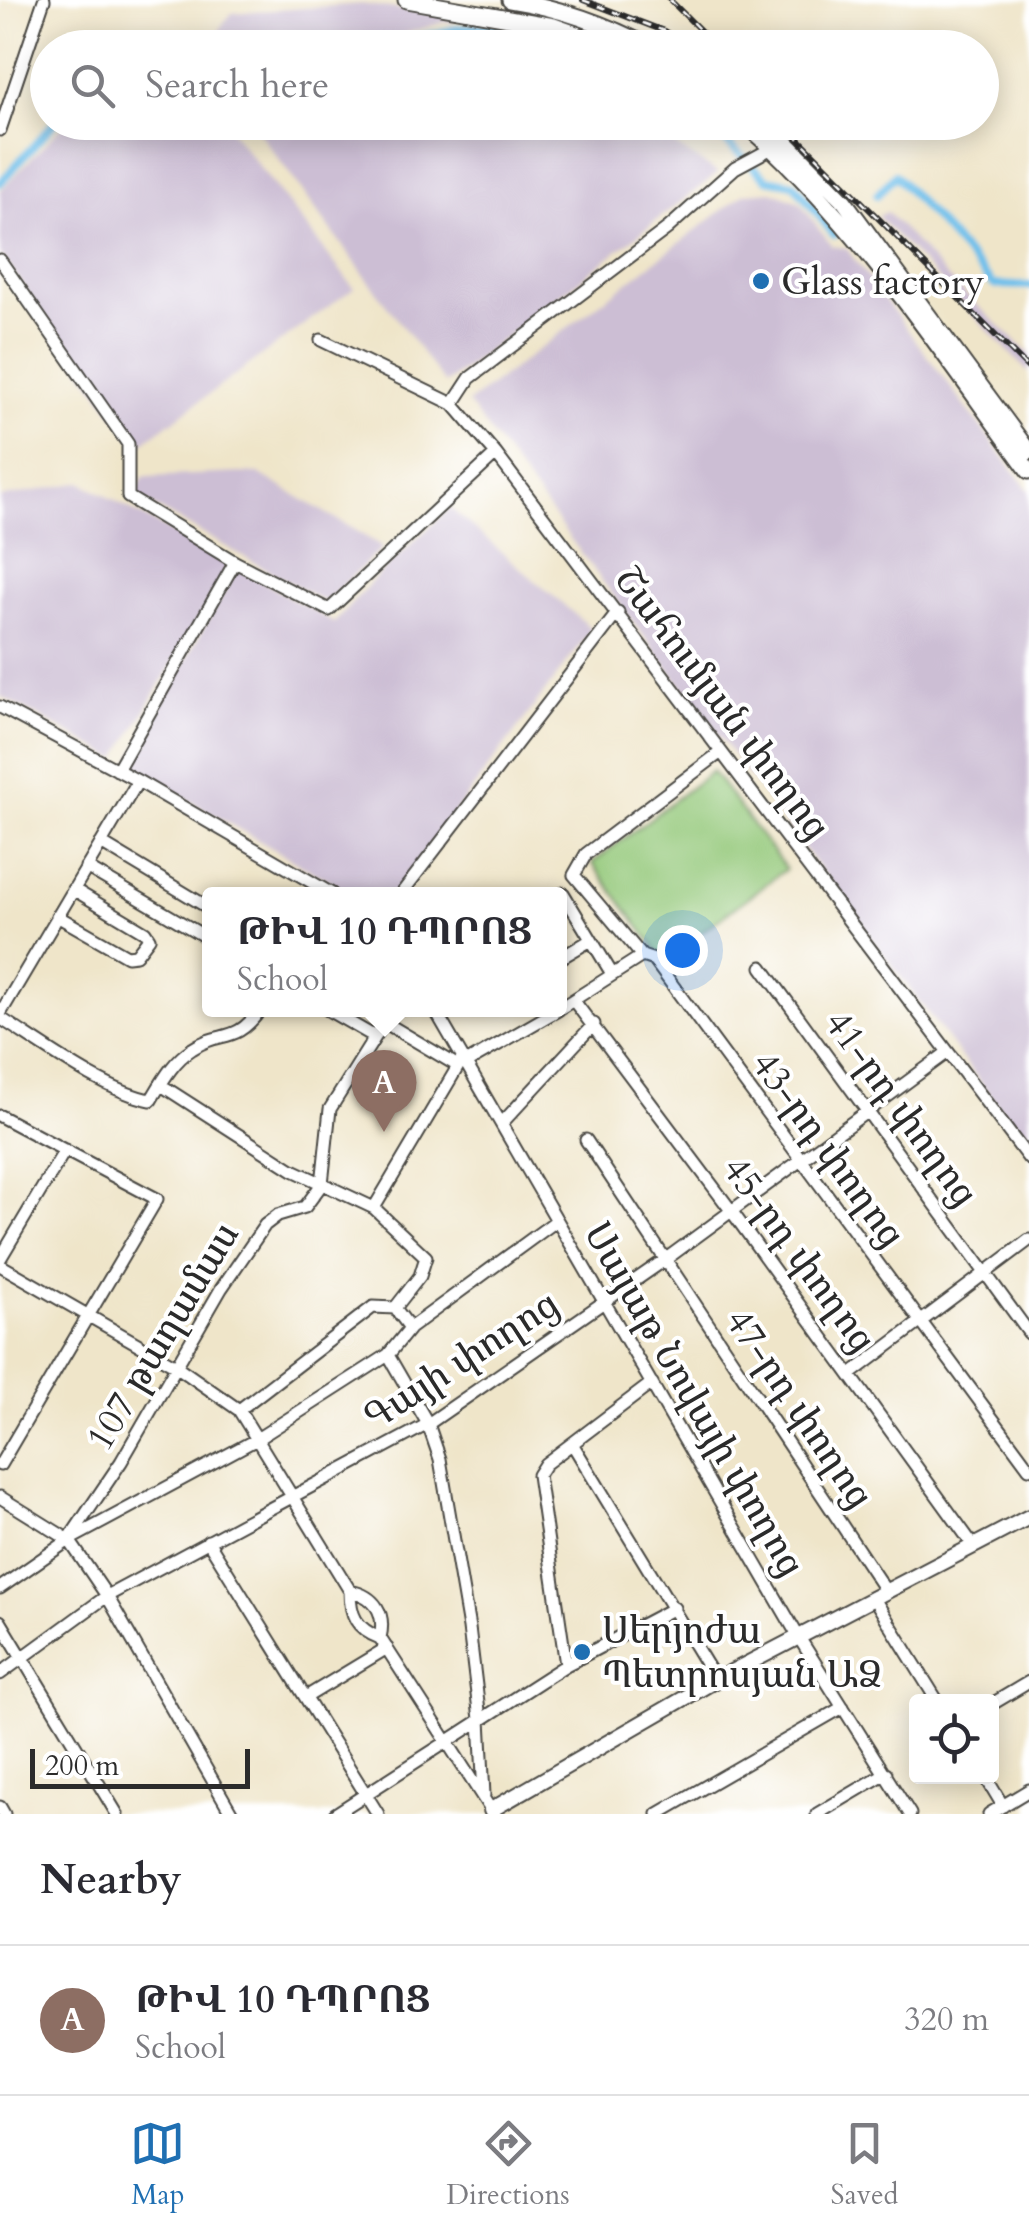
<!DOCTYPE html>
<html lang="en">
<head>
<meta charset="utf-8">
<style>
	:root { --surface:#fff; --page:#f7f7f7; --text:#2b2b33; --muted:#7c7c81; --line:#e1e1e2; --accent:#1f6fb2 }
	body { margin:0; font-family:Cardo,"Noto Serif Armenian",serif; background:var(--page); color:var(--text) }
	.controls { position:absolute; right:30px; bottom:30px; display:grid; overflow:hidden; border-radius:10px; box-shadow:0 5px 25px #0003 }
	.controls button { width:90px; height:90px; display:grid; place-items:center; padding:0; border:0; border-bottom:2px solid var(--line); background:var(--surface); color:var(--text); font:50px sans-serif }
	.scale { position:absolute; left:30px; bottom:25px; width:220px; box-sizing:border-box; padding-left:10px; border:5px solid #2b2b2b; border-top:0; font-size:28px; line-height:35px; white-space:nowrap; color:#2b2b2b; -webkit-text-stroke:8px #fff; paint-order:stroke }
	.you { position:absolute; left:682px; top:950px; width:35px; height:35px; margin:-25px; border:8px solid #fff; border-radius:50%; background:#1a73e8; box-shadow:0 0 0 15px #1a73e833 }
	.badge { display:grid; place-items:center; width:65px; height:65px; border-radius:50%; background:var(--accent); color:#fff; font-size:32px; font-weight:700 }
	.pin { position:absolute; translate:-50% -82px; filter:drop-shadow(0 2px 5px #0008) }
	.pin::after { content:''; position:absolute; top:52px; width:35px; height:30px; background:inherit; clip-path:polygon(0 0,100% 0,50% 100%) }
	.popup { position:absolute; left:202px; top:887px; width:365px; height:130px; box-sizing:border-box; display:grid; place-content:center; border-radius:10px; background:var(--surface); filter:drop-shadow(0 2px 8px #0005); font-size:32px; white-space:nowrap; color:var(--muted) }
	.popup b { font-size:38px; color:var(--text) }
	.popup::after { content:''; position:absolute; left:50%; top:100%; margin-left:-20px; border:20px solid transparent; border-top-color:var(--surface) }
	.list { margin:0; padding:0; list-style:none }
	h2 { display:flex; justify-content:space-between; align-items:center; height:130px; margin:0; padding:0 40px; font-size:42px }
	h2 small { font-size:32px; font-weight:400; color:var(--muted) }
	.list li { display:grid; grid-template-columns:65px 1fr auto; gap:30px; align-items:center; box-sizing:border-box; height:150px; padding:0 40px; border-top:2px solid var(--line) }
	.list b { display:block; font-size:38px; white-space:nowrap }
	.list p { margin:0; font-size:32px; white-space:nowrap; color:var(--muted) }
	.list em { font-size:32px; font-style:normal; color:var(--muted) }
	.icon { flex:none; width:55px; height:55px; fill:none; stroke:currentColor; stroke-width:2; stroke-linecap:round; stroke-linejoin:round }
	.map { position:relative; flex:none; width:1029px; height:1814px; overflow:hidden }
	.search { position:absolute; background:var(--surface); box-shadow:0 5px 25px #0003; left:30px; right:30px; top:30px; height:110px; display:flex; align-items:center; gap:25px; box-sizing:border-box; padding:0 35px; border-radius:55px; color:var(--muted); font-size:38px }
	.sheet { height:280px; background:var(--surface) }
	nav { display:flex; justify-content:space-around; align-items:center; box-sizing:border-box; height:140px; border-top:2px solid var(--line); background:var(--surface); font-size:28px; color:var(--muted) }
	nav a { display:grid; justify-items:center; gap:5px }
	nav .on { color:var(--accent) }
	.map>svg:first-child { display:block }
	.industrial { fill:#ccbed4 }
	.green { fill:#95c97b; stroke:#607a53; stroke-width:2.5 }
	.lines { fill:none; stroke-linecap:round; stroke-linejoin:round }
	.canal { stroke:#70c0eb; stroke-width:8 }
	.minor-casing { stroke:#484743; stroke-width:15 }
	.major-casing { stroke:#484743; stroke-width:18 }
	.highway-casing { stroke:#484743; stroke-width:19 }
	.minor { stroke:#fff; stroke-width:11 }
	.major { stroke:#fff; stroke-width:14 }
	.highway { stroke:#fff; stroke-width:15 }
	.rail-casing { stroke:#2b2b2b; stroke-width:6 }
	.rail { stroke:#fff; stroke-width:2.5; stroke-dasharray:8; stroke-linecap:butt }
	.poi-dot { fill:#1f6fb2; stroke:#fff; stroke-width:4 }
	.labels { text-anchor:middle; stroke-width:8; stroke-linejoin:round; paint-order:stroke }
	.poi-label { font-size:38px; fill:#2b2b2b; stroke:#fff; text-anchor:start }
	.street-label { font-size:38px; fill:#2b2b2b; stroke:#fff }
</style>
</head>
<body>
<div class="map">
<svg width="1029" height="1814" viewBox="0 0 1029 1814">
	<rect width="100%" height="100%" fill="#fff"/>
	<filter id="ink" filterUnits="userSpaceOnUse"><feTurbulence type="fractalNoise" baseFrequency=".01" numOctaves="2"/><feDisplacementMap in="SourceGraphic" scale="20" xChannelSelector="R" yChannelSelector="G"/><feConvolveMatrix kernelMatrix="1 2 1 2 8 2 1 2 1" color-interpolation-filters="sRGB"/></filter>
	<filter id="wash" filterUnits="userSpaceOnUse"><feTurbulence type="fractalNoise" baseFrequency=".0048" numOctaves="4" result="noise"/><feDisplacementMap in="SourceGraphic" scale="40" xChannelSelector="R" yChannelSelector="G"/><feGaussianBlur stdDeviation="2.25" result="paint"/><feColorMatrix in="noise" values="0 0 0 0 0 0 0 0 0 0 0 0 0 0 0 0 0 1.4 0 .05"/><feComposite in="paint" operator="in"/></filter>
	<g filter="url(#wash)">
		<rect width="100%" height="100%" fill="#efe5c9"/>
		<path class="industrial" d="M 362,4 L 455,17 L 453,23 L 444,22 L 361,47 L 220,47 L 220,28 L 232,13 Z
			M 65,123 L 225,123 L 354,288 L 137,447 L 0,253 L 0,191 Z
			M 271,123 L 641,123 L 718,173 L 445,384 L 257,130 Z
			M 772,191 L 799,202 L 832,246 L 846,248 L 1029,491 L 1029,1147 L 468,403 L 745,193 Z
			M 887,212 L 950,280 L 1029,353 L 1029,373 L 877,216 Z
			M 239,473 L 260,474 L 383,547 L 325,602 L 135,496 L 143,477 Z
			M 81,482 L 230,565 L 117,759 L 0,696 L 0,498 Z
			M 450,508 L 592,629 L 394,894 L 352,894 L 127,765 L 238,567 L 334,623 L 374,579 Z"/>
		<path class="green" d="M 712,771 L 786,869 L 664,960 L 592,863 Z"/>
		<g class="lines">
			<path class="canal" d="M 119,48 L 134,48
				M 382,48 C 447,29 506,11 568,48
				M 696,122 L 722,138 L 767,179 L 794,184 L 834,235
				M 0,183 L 55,122
				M 877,195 L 895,175 L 994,285 L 1029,286"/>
		</g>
	</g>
	<g filter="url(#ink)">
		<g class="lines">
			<g class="minor-casing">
				<path id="minor" d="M 0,130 L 44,0
					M 0,260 L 128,444 L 128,497 L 235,562 L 329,610 L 496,454
					M 321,340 L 453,404 L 496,454 L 1029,1159
					M 453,404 L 470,378 L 668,228 L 735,168 L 772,148
					M 0,707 L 138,781 L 332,894
					M 721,752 L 586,854 L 574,875 L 642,956 L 654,960 L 1029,1468
					M 117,770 L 235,562
					M 101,843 L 209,908
					M 86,867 L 209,939
					M 563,893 L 612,974
					M 401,894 L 618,612
					M 57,916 L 127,956 L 136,955 L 149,938 L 145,932 L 73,889
					M 559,959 L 591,940
					M 762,967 L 1029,1333
					M 574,1001 L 730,1209 L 973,1545
					M 559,1009 L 642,956
					M 328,1010 L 375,1037
					M 435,1010 L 798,1636 L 910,1814
					M 0,1014 L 138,781
					M 0,1018 C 40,1043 105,1092 151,1100 C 162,1082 173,1061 192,1049 C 221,1029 234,1046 260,1010
					M 384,1022 L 458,1066
					M 466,1063 L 558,1010
					M 161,1085 L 293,1170 L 374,1208 L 463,1058
					M 0,1116 L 157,1199 L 0,1465
					M 502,1123 L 594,1024
					M 586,1140 L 885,1590
					M 374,1208 L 426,1257 L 420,1276 L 395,1308
					M 0,1259 L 65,1150
					M 0,1265 L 176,1366 L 239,1410 L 350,1591 C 350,1615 356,1629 380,1638 L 491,1810
					M 388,1355 L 428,1424 L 440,1459 L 469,1628 L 480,1719 L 484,1795
					M 851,1374 L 1029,1240
					M 239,1410 L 373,1307 L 395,1308 L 410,1328
					M 573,1445 L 716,1680
					M 0,1497 L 69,1540 L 107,1596 L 232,1814
					M 71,1536 L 121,1462 L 221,1289 L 265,1225 L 278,1215 L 305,1207 L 322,1184 L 330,1109 L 392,1010
					M 208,1541 L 378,1814
					M 0,1588 L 69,1540 L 257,1439 L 388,1355 L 410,1328 L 556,1221
					M 350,1591 C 375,1596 386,1613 380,1638
					M 873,1597 L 938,1702
					M 0,1621 L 117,1814
					M 566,1665 L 538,1475 L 545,1464 L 652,1383
					M 0,1674 L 107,1596 L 428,1424 L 666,1259 L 948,1052
					M 306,1697 L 387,1648
					M 992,1704 L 1029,1682
					M 985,1776 L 1003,1806
					M 0,1807 L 4,1814
					M 335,1814 L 566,1665 L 674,1608
					M 658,1814 L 843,1707
					M 817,1814 L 886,1773
					M 989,1814 L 1029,1790"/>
			</g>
			<g class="major-casing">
				<path id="major" d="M 493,1814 L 491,1810 L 716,1680 L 1029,1517"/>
			</g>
			<g class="highway-casing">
				<path id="highway" d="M 406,0 L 554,26 L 616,48
					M 510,0 C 560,8 606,24 651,48
					M 743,122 C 857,222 940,350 1029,471
					M 766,122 L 844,201 L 1029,452"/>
			</g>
			<use href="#minor" class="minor"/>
			<use href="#major" class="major"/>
			<use href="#highway" class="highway"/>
			<g class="rail-casing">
				<path id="rail" d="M 583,0 L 664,31 L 691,48
					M 670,0 L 718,48
					M 782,122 L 1029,369"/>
			</g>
			<use href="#rail" class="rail"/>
		</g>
	</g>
	<g class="poi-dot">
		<circle cx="761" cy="281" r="10"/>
		<circle cx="582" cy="1652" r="10"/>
	</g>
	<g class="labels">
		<g class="poi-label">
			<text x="781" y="294">Glass factory</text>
			<text x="602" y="1643">Սերյոժա<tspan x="602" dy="44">Պետրոսյան ԱՁ</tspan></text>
		</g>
		<g class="street-label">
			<text transform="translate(723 703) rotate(53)" y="13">Շահումյան փողոց</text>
			<text transform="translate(902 1108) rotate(54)" y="13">41-րդ փողոց</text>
			<text transform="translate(829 1149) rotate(54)" y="13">43-րդ փողոց</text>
			<text transform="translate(800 1254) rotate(54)" y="13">45-րդ փողոց</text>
			<text transform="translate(162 1336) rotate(-59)" y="13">107 թաղամաս</text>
			<text transform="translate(461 1360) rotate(-33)" y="13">Գայի փողոց</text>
			<text transform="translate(695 1399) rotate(60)" y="13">Սայաթ Նովայի փողոց</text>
			<text transform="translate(800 1408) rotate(56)" y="13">47-րդ փողոց</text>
		</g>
	</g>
</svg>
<div class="controls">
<button><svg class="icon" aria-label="locate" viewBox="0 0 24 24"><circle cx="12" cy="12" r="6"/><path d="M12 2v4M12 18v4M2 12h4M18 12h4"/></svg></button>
</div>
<div class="scale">200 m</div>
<div class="you"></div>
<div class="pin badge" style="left:384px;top:1132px;background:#8d6e63">A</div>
<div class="popup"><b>ԹԻՎ 10 ԴՊՐՈՑ</b>School</div>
<div class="search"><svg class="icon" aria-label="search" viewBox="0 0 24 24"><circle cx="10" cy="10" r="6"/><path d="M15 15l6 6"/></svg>Search here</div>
</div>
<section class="sheet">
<h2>Nearby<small></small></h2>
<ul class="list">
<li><span class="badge" style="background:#8d6e63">A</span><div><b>ԹԻՎ 10 ԴՊՐՈՑ</b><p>School</p></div><em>320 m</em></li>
</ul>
</section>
<nav>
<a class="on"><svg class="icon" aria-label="map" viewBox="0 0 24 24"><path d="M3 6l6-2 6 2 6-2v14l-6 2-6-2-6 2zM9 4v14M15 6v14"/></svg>Map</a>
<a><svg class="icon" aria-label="directions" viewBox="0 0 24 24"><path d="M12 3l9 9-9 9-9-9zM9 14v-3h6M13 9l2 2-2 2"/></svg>Directions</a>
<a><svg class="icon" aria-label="saved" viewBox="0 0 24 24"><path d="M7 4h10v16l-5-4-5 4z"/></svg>Saved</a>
</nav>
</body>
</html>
